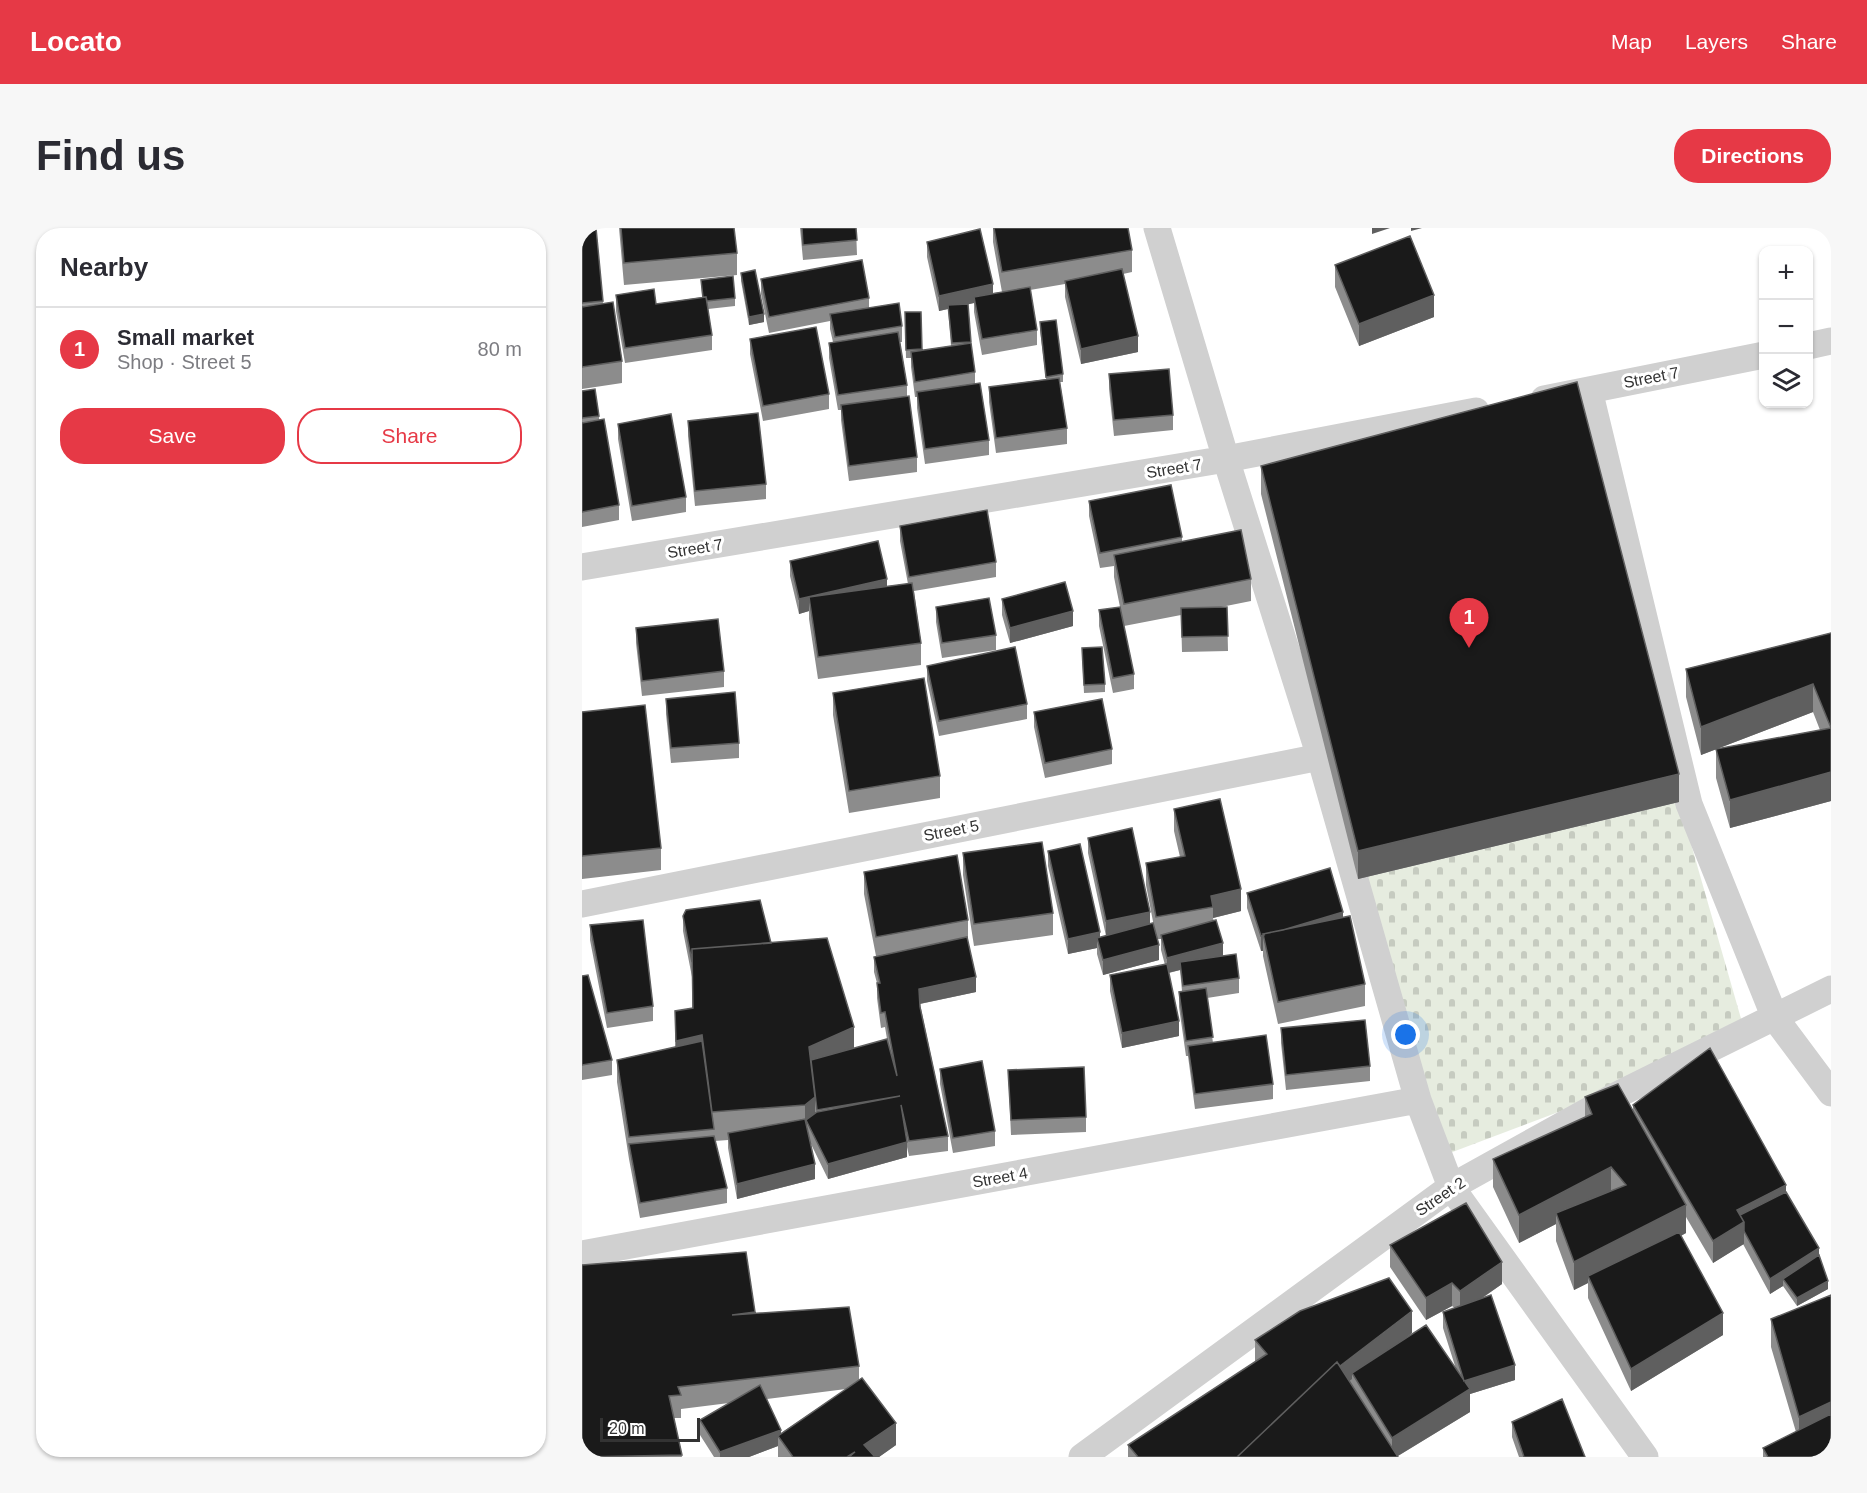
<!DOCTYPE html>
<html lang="en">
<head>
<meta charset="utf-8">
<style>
	:root { --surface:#fff; --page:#f7f7f7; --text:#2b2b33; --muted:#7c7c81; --line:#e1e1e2; --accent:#e63946 }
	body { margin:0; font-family:Arial,sans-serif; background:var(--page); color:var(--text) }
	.controls { position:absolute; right:18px; top:18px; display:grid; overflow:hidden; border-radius:12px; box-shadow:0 2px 4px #0004 }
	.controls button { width:54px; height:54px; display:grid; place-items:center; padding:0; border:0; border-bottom:2px solid var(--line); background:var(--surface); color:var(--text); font:30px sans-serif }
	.scale { position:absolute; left:18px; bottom:15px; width:100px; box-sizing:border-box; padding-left:6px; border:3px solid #333; border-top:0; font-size:16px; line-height:21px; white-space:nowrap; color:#333; -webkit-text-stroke:4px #fff; paint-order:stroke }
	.you { position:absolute; left:824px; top:807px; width:21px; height:21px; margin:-15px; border:4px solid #fff; border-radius:50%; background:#1a73e8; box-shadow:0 0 0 9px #1a73e833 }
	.badge { display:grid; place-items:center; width:39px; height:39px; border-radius:50%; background:var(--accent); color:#fff; font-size:20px; font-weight:700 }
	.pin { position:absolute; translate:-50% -50px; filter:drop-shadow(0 2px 3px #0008) }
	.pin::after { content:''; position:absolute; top:32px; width:21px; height:18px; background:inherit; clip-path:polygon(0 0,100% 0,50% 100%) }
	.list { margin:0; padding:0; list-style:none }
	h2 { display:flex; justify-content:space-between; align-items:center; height:78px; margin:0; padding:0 24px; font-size:26px }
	h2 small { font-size:20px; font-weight:400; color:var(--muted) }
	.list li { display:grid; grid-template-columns:39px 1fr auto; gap:18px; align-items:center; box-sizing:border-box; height:84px; padding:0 24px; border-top:2px solid var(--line) }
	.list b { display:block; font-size:22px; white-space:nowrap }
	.list p { margin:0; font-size:20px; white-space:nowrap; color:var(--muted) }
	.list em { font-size:20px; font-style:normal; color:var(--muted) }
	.actions { display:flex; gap:12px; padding:18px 24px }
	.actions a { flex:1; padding:14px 0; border:2px solid var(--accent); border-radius:24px; text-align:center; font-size:21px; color:var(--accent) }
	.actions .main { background:var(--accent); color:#fff }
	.icon { flex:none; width:33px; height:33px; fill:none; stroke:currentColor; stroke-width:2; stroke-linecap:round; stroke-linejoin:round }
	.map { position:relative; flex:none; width:1249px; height:1229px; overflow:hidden; border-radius:24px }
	header { display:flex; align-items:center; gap:36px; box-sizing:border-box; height:84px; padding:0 30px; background:var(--accent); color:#fff }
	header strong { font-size:28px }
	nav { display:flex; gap:33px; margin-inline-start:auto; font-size:21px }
	.intro { display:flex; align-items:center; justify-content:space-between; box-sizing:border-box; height:144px; padding:0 36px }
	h1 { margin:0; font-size:42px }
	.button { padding:15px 27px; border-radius:24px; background:var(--accent); color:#fff; font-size:21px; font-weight:700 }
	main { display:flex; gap:36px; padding:0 36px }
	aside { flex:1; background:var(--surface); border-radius:24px; box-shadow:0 2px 4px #0004 }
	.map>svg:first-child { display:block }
	.cemetery { fill:url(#cemetery-stones) }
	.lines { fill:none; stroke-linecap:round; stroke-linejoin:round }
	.minor { stroke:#d0d0d0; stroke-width:27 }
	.wall { fill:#8c8c8c; fill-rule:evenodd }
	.shaded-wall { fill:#5f5f5f }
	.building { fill:#1a1a1a; stroke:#5f5f5f; stroke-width:1.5 }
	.labels { text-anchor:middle; stroke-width:6; stroke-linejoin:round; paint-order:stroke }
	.street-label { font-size:16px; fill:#333; stroke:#fff }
</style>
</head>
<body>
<header>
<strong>Locato</strong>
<nav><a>Map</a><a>Layers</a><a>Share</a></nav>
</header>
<div class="intro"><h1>Find us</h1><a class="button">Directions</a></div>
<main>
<aside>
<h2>Nearby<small></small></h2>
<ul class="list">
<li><span class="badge">1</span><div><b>Small market</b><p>Shop · Street 5</p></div><em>80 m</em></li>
</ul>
<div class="actions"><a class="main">Save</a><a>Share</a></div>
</aside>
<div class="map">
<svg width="1249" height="1229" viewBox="0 0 1249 1229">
	<defs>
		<pattern id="cemetery-stones" width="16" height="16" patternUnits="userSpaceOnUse" patternTransform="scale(1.5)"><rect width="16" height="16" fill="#e6ecdf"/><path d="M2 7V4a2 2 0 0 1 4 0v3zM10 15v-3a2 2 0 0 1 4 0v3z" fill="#c6cbc0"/></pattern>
	</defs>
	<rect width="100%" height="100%" fill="#fff"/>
	<path class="cemetery" d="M 1097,574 L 1162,801 L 1027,865 L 852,931 L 776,651 Z"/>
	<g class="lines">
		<path class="minor" d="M 575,0 L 644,231 L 738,529 L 836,872 L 869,959 L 1063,1229
			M 1226,118 L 1249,113
			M 1007,162 L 1107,576 L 1193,790 L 1249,865
			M 962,171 L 1182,127
			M 0,339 L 644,231 L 894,183
			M 0,676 L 738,529
			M 0,1026 L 836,872
			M 500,1229 L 869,959 L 1035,867 L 1249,761"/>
	</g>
	<path class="wall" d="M 0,0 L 14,0 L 21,75 L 40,133 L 40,155 L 0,161 Z
		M 37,0 L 152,0 L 155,25 L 155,47 L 42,57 Z
		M 218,0 L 274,0 L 275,27 L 221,32 Z
		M 411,0 L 546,0 L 550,22 L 550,44 L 541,46 L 556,124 L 499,136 L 483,69 L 483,56 L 448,62 L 455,102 L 455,117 L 400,127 L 392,84 L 392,75 L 386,76 L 389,116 L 393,144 L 393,156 L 407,212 L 407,227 L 343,236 L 335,180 L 335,169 L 333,169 L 329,139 L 329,130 L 324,130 L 323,91 L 339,84 L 340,122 L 369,118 L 366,81 L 357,83 L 345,29 L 345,14 L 411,65 L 420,64 L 411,14 Z
		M 753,37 L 852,89 L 777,118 L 753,59 Z
		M 159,45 L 182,94 L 167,97 L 159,53 Z
		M 179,51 L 287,70 L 287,80 L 320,98 L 320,114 L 318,114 L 325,157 L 325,168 L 335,229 L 335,244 L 267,253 L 259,192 L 259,182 L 256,182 L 247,130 L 247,115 L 251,114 L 248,101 L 248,93 L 187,105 L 179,66 Z
		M 119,52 L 153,70 L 153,78 L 126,81 L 130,107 L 130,122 L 43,135 L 34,83 L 34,67 L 74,76 L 120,69 Z
		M 458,94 L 481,146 L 481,154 L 478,154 L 485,200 L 485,216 L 414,225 L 407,174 L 407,159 L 464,151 L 458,102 Z
		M 168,111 L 247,166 L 247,181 L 181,193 L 168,126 Z
		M 527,146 L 591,187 L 591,202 L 532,208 L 527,161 Z
		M 0,163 L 17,188 L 17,192 L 37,277 L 37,292 L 0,299 Z
		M 106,193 L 184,256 L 184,271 L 113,278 L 106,208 Z
		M 36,196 L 104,269 L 104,284 L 50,293 L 36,211 Z
		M 679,238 L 1097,574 L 776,651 L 679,266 Z
		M 507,273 L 600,309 L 600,314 L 669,351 L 669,373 L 639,379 L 645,379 L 646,423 L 600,424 L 599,387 L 542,398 L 552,446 L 552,461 L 531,465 L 517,398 L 517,382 L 538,379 L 532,349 L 532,338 L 518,340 L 507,288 Z
		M 318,298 L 414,334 L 414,349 L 332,363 L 339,415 L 339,437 L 236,451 L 227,391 L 227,383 L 217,386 L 208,348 L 208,333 L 305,358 L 326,356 L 318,313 Z
		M 420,371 L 491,398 L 428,415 L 420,387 Z
		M 354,379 L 414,407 L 414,422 L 360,430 L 354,394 Z
		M 54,400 L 142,443 L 142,459 L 60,468 L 54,415 Z
		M 1249,405 L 1249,573 L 1148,600 L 1134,550 L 1134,521 L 1238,502 L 1231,484 L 1119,527 L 1104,469 L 1104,441 Z
		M 500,427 L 523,456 L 523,464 L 502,465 Z
		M 345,438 L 445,476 L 445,491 L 357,508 L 345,453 Z
		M 251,465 L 358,548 L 358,570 L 267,585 L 251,487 Z
		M 84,471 L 157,515 L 157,530 L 89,535 L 84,486 Z
		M 0,484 L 79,620 L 79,642 L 0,651 Z
		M 452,484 L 530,521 L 530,536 L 463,550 L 452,499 Z
		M 592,581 L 659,683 L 631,690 L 641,728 L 657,750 L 657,765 L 625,770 L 631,815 L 691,856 L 691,871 L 613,881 L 606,828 L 604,828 L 597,779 L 597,764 L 600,763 L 598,742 L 587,745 L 597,808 L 540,820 L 528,763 L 528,747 L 583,737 L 579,722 L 579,711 L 575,711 L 577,732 L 521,747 L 515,726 L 515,720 L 486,726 L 466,638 L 466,623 L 518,710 L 524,708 L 506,625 L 506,610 L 568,696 L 573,704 L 564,657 L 564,635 L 598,629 L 592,603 Z
		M 381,625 L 471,685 L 471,707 L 392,718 L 381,647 Z
		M 282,644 L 386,692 L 386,714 L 394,764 L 338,776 L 366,908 L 366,923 L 327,928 L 325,919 L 325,929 L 246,951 L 229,916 L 233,951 L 155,971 L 146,920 L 146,912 L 133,913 L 145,960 L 145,975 L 58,990 L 47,931 L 35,854 L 35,832 L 93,819 L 93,783 L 110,780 L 110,749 L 101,703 L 101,688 L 189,715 L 272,820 L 306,817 L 303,799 L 299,800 L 295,770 L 295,755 L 292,744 L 292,729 L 294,728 L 282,666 Z
		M 665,665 L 761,689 L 783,756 L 783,778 L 696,796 L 681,728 L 681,723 L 679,723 L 665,680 Z
		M 8,697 L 71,778 L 71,793 L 25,800 L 8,712 Z
		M 0,748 L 30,832 L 30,847 L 0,852 Z
		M 699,800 L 788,838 L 788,853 L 704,862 L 699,815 Z
		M 358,841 L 413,903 L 413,918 L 371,925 L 358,856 Z
		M 426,842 L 504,889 L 504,904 L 429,907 Z
		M 1003,869 L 1051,882 L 1051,877 L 1204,964 L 1237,1027 L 1246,1061 L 1215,1078 L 1201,1058 L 1188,1066 L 1161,1016 L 1131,1035 L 1104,989 L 1104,1005 L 1099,1008 L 1141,1107 L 1049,1163 L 1006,1070 L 1006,1055 L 992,1062 L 974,1013 L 974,996 L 937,1015 L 911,959 L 911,931 L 1003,890 Z
		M 808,1017 L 920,1056 L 899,1071 L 933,1152 L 888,1166 L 888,1184 L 816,1228 L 816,1229 L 546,1229 L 546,1217 L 673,1134 L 673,1112 L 830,1105 L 823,1111 L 874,1141 L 861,1100 L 861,1084 L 873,1080 L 870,1078 L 844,1092 L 808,1039 Z
		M 164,1024 L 173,1086 L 277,1138 L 277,1152 L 314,1217 L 297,1229 L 196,1229 L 196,1218 L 167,1229 L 132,1229 L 118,1207 L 118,1192 L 147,1175 L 99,1181 L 99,1190 L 92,1190 L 100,1229 L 0,1229 L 0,1037 ZM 264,1161 L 199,1205 L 185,1171 Z
		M 1189,1091 L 1249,1229 L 1181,1229 L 1181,1220 L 1214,1204 L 1189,1119 Z
		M 930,1194 L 1003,1229 L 937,1229 L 930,1209 Z"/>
	<path class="shaded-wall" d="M 790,0 L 808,0 L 790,6 Z
		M 829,0 L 840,0 L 829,3 Z
		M 411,56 L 411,71 L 392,69 L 392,75 L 357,83 L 357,68 Z
		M 852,67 L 852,89 L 777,118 L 777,96 Z
		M 182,86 L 182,94 L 167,97 L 167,89 Z
		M 556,108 L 556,124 L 499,136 L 499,121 Z
		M 305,351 L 305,366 L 227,369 L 227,383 L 217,386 L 217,371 Z
		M 491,383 L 491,398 L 428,415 L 428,400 Z
		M 1231,456 L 1231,484 L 1119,527 L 1119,499 Z
		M 1249,544 L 1249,573 L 1148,600 L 1148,572 Z
		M 1097,546 L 1097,574 L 776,651 L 776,623 Z
		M 659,661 L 659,683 L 631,690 L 631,679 L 629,668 Z
		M 568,684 L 568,699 L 524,709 L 524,693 Z
		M 761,684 L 761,699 L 682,707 Z
		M 518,704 L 518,719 L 515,710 L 515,720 L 486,726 L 486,711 Z
		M 681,707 L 681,723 L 679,723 L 679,708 Z
		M 641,715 L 641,730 L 598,734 L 598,742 L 585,745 L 585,730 Z
		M 577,717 L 577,732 L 521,747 L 521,732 Z
		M 394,749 L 394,764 L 337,776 L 337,761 Z
		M 597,793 L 597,808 L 540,820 L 540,805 Z
		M 272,799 L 272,827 L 230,846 L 227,819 Z
		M 120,807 L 120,835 L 94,841 L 94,813 Z
		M 233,869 L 233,897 L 224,892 L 223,906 L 223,877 Z
		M 325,914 L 325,929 L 246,951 L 246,936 Z
		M 233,936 L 233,951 L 155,971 L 155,956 Z
		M 1029,939 L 1029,967 L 974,985 L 974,996 L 937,1015 L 937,987 Z
		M 1204,957 L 1204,979 L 1162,1001 L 1162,1016 L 1131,1035 L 1131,1013 L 1155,982 Z
		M 1104,977 L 1104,1005 L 1009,1054 L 1006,1048 L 1006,1055 L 992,1062 L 992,1034 Z
		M 1237,1020 L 1237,1035 L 1201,1051 L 1201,1058 L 1188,1066 L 1188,1051 Z
		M 920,1034 L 920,1056 L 878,1085 L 878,1063 Z
		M 1246,1053 L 1246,1061 L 1215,1078 L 1215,1070 Z
		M 870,1055 L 870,1078 L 844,1092 L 844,1070 Z
		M 830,1083 L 830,1105 L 773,1149 L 770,1145 L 770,1151 L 721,1189 L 721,1167 Z
		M 1141,1085 L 1141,1107 L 1049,1163 L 1049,1141 Z
		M 933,1137 L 933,1152 L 888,1166 L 888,1184 L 814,1229 L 810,1229 L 810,1210 L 882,1153 Z
		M 1249,1174 L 1249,1203 L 1217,1217 L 1217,1189 Z
		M 314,1195 L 314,1217 L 297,1229 L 282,1229 L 282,1217 Z
		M 199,1202 L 199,1213 L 196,1208 L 196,1218 L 167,1229 L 138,1229 L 138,1224 Z"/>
	<path class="building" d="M 0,0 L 14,0 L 21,73 L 0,75 Z
		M 39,0 L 152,0 L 155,25 L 42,35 Z
		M 220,0 L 274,0 L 275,12 L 221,17 Z
		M 412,0 L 546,0 L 550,22 L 420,44 Z
		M 398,1 L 411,56 L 357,68 L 345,14 Z
		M 828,8 L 852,67 L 777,96 L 753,37 Z
		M 280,32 L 287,70 L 187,89 L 179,51 Z
		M 540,41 L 556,108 L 499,121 L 483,53 Z
		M 173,42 L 182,86 L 167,89 L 159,45 Z
		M 151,48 L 153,70 L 125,73 L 124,69 L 121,69 L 119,52 Z
		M 448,59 L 455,102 L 400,111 L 392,69 Z
		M 72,61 L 74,76 L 124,69 L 130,107 L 43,120 L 34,67 Z
		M 31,74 L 40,133 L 0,139 L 0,79 Z
		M 317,75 L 320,98 L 253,109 L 248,86 Z
		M 386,76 L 389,114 L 370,115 L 366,77 Z
		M 323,84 L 339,84 L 340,121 L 324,122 Z
		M 474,92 L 481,146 L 464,149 L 458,94 Z
		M 234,99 L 247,166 L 181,178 L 168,111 Z
		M 316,104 L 325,157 L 256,167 L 247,115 Z
		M 389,115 L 393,144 L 333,154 L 329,124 Z
		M 587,141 L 591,187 L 532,192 L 527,146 Z
		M 477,150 L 485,200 L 414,210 L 407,159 Z
		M 995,154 L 1097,546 L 776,623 L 679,238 Z
		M 398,155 L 407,212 L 343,221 L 335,164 Z
		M 13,161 L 17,188 L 0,190 L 0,163 Z
		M 327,168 L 335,229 L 267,238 L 259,177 Z
		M 176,185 L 184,256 L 113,263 L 106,193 Z
		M 89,186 L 104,269 L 50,278 L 36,196 Z
		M 22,191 L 37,277 L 0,284 L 0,195 Z
		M 589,257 L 600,309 L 518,325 L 507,273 Z
		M 405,282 L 414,334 L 327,349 L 318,298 Z
		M 659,302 L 669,351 L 542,376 L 532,327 Z
		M 296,313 L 305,351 L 217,371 L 208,333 Z
		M 483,354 L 491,383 L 428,400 L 420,371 Z
		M 330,355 L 339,415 L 236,429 L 227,369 Z
		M 407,370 L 414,407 L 360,415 L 354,379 Z
		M 538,379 L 552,446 L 531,450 L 517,382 Z
		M 645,379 L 646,408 L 600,409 L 599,380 Z
		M 136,391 L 142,443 L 60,453 L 54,400 Z
		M 1249,405 L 1249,544 L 1148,572 L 1134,521 L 1249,500 L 1231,456 L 1119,499 L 1104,441 Z
		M 433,419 L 445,476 L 357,493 L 345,438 Z
		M 520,419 L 523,456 L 502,457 L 500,420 Z
		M 342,450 L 358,548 L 267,563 L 251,465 Z
		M 153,464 L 157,515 L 89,520 L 84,471 Z
		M 520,471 L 530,521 L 463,535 L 452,484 Z
		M 63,477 L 79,620 L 0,628 L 0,484 Z
		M 638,571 L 659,661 L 629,668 L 631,679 L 574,689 L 564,635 L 603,628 L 592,581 Z
		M 550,600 L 568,684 L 524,693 L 506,610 Z
		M 460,614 L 471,685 L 392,696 L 381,625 Z
		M 498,616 L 518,704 L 486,711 L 466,623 Z
		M 375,627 L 386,692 L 294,709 L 282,644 Z
		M 748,640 L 761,684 L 701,702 L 681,706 L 682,707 L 679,708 L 665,665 Z
		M 178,672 L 189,715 L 110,721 L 110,734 L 101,688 L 104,682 Z
		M 768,688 L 783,756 L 696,774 L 681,706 Z
		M 61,692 L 71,778 L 25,785 L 8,697 Z
		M 634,692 L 641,715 L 585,730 L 579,707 Z
		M 571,695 L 577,717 L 521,732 L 515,710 Z
		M 385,709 L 394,749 L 337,761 L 338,779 L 366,908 L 327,913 L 319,877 L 325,914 L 246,936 L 224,892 L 235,884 L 318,868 L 235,882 L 229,832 L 305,811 L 315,848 L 303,784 L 299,785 L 295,755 L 298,755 L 292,729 Z
		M 245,710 L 272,799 L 227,819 L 233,869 L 223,877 L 130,884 L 120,807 L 94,813 L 93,783 L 111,780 L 110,721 Z
		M 654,726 L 657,750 L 601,758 L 598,734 Z
		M 585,736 L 597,793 L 540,805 L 528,747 Z
		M 6,747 L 30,832 L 0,837 L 0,748 Z
		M 624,760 L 631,809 L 604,813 L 597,764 Z
		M 783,792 L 788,838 L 704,847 L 699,800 Z
		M 684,807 L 691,856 L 613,866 L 606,818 Z
		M 120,813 L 132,901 L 47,909 L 35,832 Z
		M 1128,820 L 1204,957 L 1155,982 L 1162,994 L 1131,1013 L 1051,877 Z
		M 400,833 L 413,903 L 371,910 L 358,841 Z
		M 502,839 L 504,889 L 429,892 L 426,842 Z
		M 1036,856 L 1104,977 L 992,1034 L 974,985 L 1044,957 L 1029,939 L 937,987 L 911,931 L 1010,886 L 1003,869 Z
		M 223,891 L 233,936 L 155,956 L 146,905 Z
		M 132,908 L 145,960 L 58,975 L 47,916 Z
		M 1204,964 L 1237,1020 L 1188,1051 L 1162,1003 L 1162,994 L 1158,987 Z
		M 884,975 L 920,1034 L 878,1063 L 870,1055 L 844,1070 L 808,1017 Z
		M 1097,1004 L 1141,1085 L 1049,1141 L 1006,1048 Z
		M 164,1024 L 173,1084 L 150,1087 L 267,1079 L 277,1138 L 96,1159 L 99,1167 L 87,1168 L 100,1227 L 0,1229 L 0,1037 Z
		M 1237,1027 L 1246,1053 L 1215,1070 L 1201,1051 Z
		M 807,1050 L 830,1083 L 758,1138 L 755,1134 L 655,1229 L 556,1229 L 546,1217 L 685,1126 L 673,1112 L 718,1083 Z
		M 909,1067 L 933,1137 L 882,1153 L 861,1084 Z
		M 1249,1067 L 1249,1174 L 1217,1189 L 1189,1091 Z
		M 844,1097 L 888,1161 L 810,1210 L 770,1145 Z
		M 755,1134 L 816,1229 L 655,1229 Z
		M 280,1150 L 314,1195 L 282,1217 L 293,1229 L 267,1229 L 273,1224 L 265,1229 L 211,1229 L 196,1208 Z
		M 178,1157 L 199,1202 L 138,1224 L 118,1192 Z
		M 980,1171 L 1003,1229 L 942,1229 L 930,1194 Z
		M 1249,1186 L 1249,1229 L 1186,1229 L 1181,1220 Z"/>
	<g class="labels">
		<g class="street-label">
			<text transform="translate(1069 149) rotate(-11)" y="6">Street 7</text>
			<text transform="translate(592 240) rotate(-9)" y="6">Street 7</text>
			<text transform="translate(113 320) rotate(-9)" y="6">Street 7</text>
			<text transform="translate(369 602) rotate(-11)" y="6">Street 5</text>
			<text transform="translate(418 949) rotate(-10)" y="6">Street 4</text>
			<text transform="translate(858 968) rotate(-34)" y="6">Street 2</text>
		</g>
	</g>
</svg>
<div class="controls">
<button>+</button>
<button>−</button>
<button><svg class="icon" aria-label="layers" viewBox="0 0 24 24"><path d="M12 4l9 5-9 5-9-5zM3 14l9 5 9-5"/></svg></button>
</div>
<div class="scale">20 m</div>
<div class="you"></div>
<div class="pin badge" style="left:887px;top:420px">1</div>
</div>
</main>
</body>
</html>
